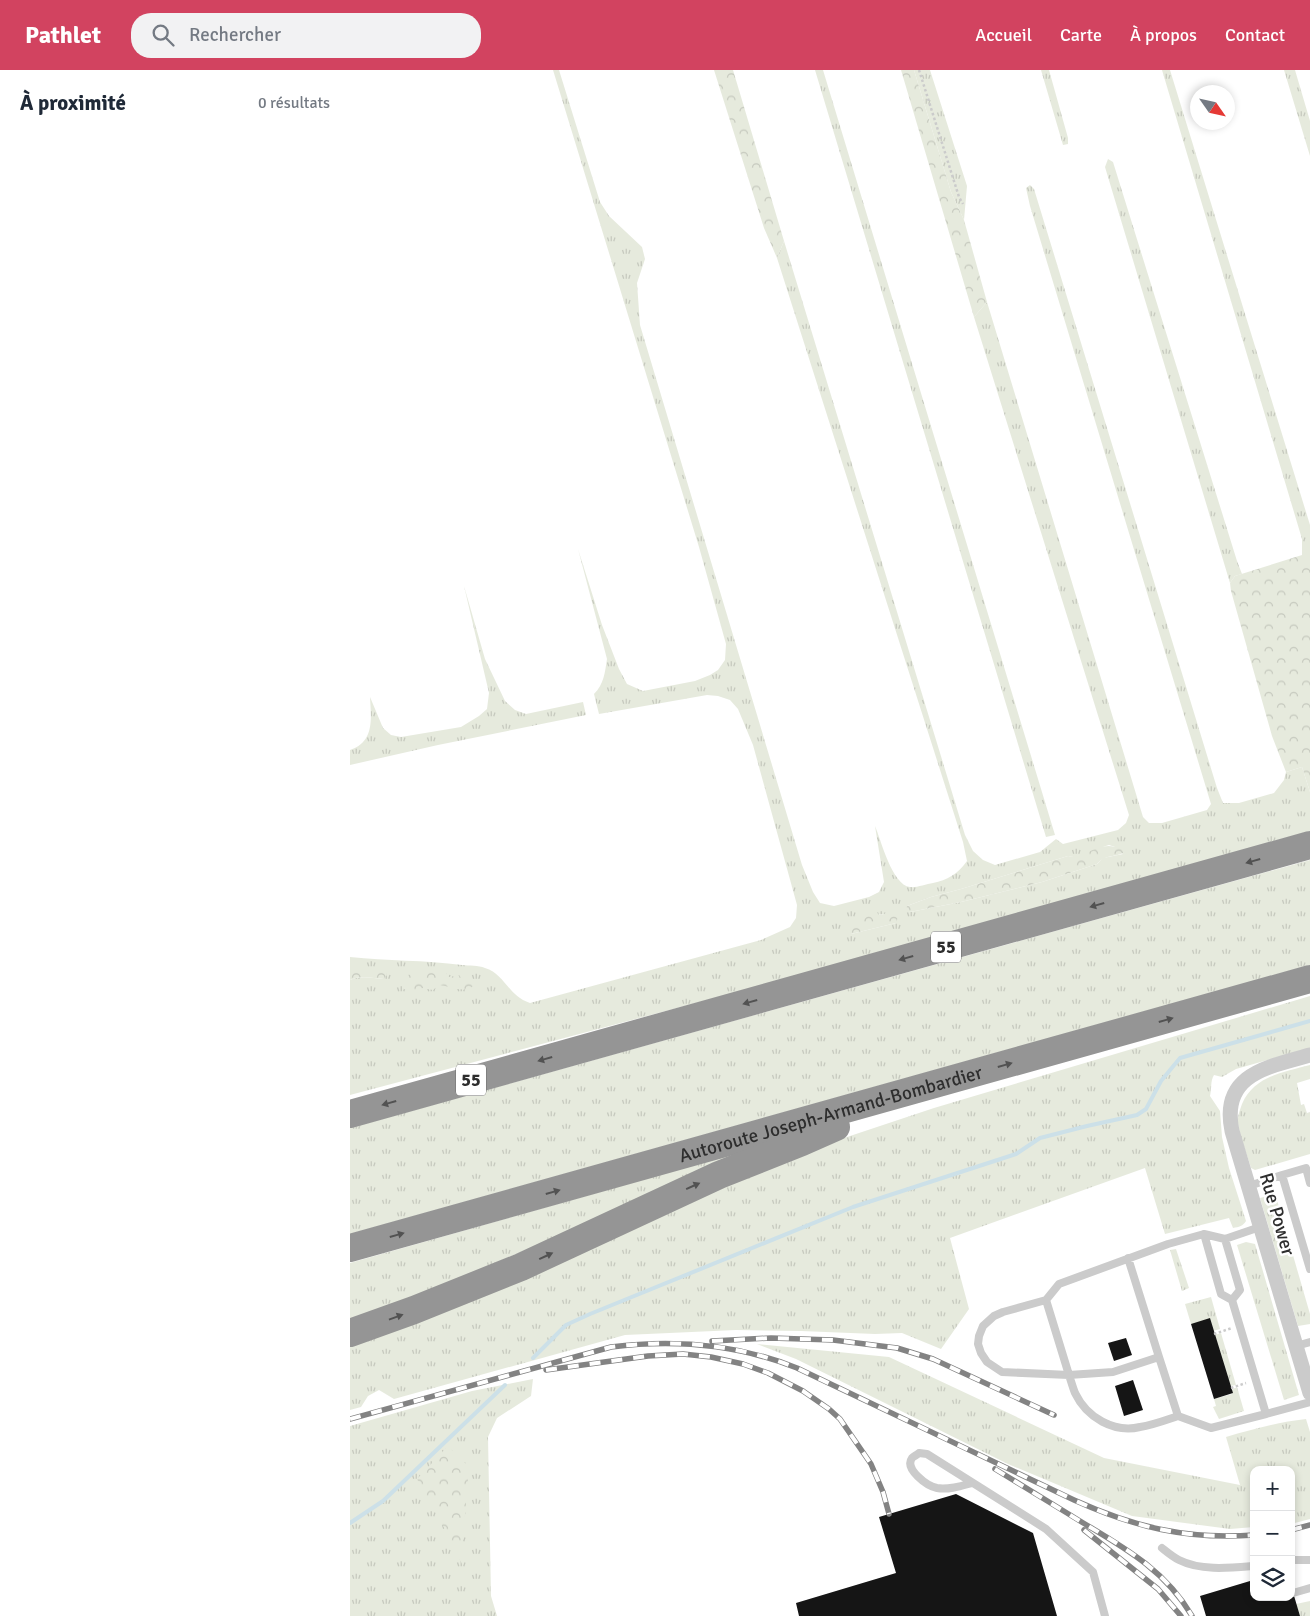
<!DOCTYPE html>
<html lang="fr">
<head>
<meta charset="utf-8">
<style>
	:root { --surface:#fff; --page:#f2f2f3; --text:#1f2937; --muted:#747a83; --line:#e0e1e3; --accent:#d24360 }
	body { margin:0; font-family:Signika,sans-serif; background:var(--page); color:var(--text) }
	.controls { position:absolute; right:15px; bottom:15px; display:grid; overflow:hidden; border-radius:10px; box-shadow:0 2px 8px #0003 }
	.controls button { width:45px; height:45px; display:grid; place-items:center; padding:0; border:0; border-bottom:1px solid var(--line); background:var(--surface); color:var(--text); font:25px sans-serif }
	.compass { position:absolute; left:840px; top:15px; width:45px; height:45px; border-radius:50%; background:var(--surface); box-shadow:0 2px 8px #0003; rotate:124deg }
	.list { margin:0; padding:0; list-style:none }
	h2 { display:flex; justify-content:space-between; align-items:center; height:65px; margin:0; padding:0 20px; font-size:21px }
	h2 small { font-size:16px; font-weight:400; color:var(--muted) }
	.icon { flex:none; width:28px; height:28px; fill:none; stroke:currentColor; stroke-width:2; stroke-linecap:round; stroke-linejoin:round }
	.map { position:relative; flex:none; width:960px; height:1546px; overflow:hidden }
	header { display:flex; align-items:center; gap:30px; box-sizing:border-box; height:70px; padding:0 25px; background:var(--accent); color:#fff }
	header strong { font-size:24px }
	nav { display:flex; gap:28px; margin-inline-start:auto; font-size:18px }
	.search { width:350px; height:45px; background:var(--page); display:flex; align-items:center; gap:12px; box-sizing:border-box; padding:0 18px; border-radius:20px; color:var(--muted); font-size:19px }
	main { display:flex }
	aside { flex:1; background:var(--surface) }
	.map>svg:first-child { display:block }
	.grass { fill:url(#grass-tufts); fill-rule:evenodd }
	.forest { fill:url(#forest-crowns) }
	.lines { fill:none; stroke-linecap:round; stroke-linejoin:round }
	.stream { stroke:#cce0e8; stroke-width:4 }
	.building { fill:#151515 }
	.path { stroke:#cbcbcb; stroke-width:2.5; stroke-dasharray:2.5 2.5; stroke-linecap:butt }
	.lane { stroke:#cbcbcb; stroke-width:8 }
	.street { stroke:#cbcbcb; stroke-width:15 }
	.highway { stroke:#959595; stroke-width:28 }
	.rail-casing { stroke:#838383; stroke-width:5.5 }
	.rail { stroke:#fff; stroke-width:4; stroke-dasharray:11; stroke-linecap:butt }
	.oneway { fill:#525252 }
	.labels { text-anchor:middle; stroke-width:5; stroke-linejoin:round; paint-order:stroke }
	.shield { fill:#fff; stroke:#6d6d6d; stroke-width:1 }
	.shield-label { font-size:18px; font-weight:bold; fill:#2e2e2e }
	.street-label { font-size:19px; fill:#2e2e2e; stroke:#fff }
</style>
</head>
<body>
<header>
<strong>Pathlet</strong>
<div class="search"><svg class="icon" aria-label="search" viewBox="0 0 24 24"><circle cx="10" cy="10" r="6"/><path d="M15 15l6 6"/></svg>Rechercher</div>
<nav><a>Accueil</a><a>Carte</a><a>À propos</a><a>Contact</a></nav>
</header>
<main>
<aside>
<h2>À proximité<small>0 résultats</small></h2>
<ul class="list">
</ul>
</aside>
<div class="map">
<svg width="960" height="1546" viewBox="0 0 960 1546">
	<defs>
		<pattern id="grass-tufts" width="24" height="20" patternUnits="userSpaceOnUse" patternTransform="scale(1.25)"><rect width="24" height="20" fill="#e6eadd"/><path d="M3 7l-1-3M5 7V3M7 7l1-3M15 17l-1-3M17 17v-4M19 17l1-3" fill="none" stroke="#c6c9be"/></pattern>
		<pattern id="forest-crowns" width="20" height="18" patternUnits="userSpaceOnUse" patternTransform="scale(1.25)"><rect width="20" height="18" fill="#e6eadd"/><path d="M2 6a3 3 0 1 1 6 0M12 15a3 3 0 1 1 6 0" fill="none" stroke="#c6c9be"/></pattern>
	</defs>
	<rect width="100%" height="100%" fill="#fff"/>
	<path class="grass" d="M 203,0 L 209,0 L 250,132 L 259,146 L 292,177 L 295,189 L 287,213 L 290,255 L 452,795 L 463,822 L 470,833 L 484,836 L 519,827 L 529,822 L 534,812 L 525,756 C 531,770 542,815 560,817 C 566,818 576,814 583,813 C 597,810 608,804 617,791 L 613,772 L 427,188 L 434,171 L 615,765 L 623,781 L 633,790 L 645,795 L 690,782 L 706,769 L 713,774 L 768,760 L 776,753 L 779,745 L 624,247 L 637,232 L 793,747 L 799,753 L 812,753 L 857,740 L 861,734 L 680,136 L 676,118 L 680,115 L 684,119 L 867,718 L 873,733 L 889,733 L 924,723 L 934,710 L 936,702 L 952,697 L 960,722 L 960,761 L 376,925 L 0,1025 L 0,910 C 10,905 23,908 34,909 L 16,898 L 7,899 L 0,896 L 0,887 C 37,891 75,890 112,895 C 120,896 128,895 135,898 C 155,904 158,926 180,933 L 411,870 L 440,857 L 446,848 L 447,835 L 403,675 L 388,639 L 380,630 L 368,626 L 357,625 L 249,644 L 244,624 C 254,614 255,602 257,589 L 228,479 L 252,555 L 269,599 L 277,614 L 293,621 L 345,611 L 360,605 L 368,600 L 375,590 L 376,574 L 349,477 ZM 759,775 L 765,777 L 773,784 L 753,788 L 747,794 L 692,812 L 611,832 L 560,842 L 557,836 L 581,827 L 611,819 L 718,786 C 733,788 745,779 759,775 ZM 534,844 L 546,853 L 501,864 L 516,847 Z
		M 465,0 L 473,0 L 705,765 L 696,767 Z
		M 564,0 L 580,0 L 617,116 L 614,150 L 601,122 Z
		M 691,0 L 699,0 L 718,68 L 718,74 L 713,75 Z
		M 812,0 L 820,0 L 960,455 L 960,485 L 952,485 L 952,469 Z
		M 934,0 L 945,0 L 960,51 L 960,86 Z
		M 758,89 L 763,92 L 887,491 L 892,504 L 885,506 L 880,513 L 755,97 Z
		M 114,516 L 135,589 L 155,631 L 165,640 L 176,644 L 233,632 L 236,645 L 88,675 L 0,695 L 0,680 C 25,672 21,648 20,627 L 33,658 L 41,665 L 51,667 L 111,657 L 129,646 L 137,639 L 139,623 Z
		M 960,790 L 960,895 L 0,1164 L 0,1058 Z
		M 960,926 L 960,978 L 886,999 L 872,1007 L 864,1005 C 860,1012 862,1018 860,1026 L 870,1041 L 872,1067 L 879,1098 L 896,1151 C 893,1156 889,1157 883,1158 L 879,1148 L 815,1164 L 795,1098 L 600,1168 L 619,1239 L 591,1279 L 552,1263 L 525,1264 L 451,1261 L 386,1260 L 275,1265 L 44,1329 L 29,1320 L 18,1326 L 11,1337 L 0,1340 L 0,1273 L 464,1078 L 584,1038 Z
		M 960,995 L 960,1009 L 947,1013 L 951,1035 L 954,1034 L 957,1043 L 960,1042 L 960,1084 L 905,1100 L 901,1098 C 897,1084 890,1068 888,1053 C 887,1047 890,1040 892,1034 C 904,1006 934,1002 960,995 Z
		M 380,1085 L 381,1092 L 0,1255 L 0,1193 Z
		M 922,1125 L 927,1130 L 960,1244 L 960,1254 L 948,1256 L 910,1128 Z
		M 896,1172 L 905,1174 L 949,1325 L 934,1330 L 887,1175 Z
		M 826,1179 L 839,1218 L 832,1221 L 820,1180 Z
		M 861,1227 L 870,1259 L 863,1261 L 841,1254 L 835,1234 Z
		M 871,1263 L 886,1315 L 880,1316 L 865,1265 Z
		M 407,1274 L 539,1287 L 754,1388 L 890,1415 L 876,1367 C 903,1359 929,1352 956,1349 L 960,1362 L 960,1449 L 941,1454 L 941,1400 L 904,1400 L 904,1457 L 880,1459 L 782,1446 L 658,1394 L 446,1289 Z
		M 183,1309 L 181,1326 L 147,1348 L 138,1367 L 141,1526 L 147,1546 L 0,1546 L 0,1356 L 122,1321 Z
		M 887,1317 L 894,1341 L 869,1349 L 863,1337 L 866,1336 L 864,1329 L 882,1324 L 881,1320 Z
		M 960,1531 L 960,1546 L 950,1546 L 946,1534 Z"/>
	<path class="forest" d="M 364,0 L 383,0 L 434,171 L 427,188 L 414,158 Z
		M 551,0 L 564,0 L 601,122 L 614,150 L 637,232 L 624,247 Z
		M 952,485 L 960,485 L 960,722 L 952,697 L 936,702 L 922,666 L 881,521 L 880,513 L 885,506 Z
		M 772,774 L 777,776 L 777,780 C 768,789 758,782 747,794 L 692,812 L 611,832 L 560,842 L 556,841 L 557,836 L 581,827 L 611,819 L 718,786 C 736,788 748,772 765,777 Z
		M 524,839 L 529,845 L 534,844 L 543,839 L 547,841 L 548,847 L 546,853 L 501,864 L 504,850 L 516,847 L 516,840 Z
		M 1,895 C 12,902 26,893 36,901 L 37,905 L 34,909 C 23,908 10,905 0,910 L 0,896 Z
		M 93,899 L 99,907 L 109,905 L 113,910 L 120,910 L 123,916 C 115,924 100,916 89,915 L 83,920 L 72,918 L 61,922 L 54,919 L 53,914 L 58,905 L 62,904 L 64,900 L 73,901 L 75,905 L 80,902 Z
		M 98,1376 L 119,1397 L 113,1469 L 113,1496 L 97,1463 L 67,1409 Z"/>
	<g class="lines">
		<path class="stream" d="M 183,1288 L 216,1255 L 240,1244 L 503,1137 L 666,1084 L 690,1068 L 737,1056 L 787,1045 L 796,1039 L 811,1011 L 830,988 L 960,951
			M 0,1453 L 33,1431 L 155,1315"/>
	</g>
	<path class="building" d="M 860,1248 L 883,1323 L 864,1329 L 841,1254 Z
		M 776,1268 L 782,1285 L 764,1291 L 758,1273 Z
		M 783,1310 L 793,1340 L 774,1346 L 765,1316 Z
		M 606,1424 L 683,1463 L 707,1546 L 449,1546 L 446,1533 L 546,1503 L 529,1447 Z
		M 900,1511 L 902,1518 L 904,1517 L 904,1527 L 941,1527 L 942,1519 L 950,1546 L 856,1546 L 850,1526 Z"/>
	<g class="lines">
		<path class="path" d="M 569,0 L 609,127 L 613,134
			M 864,1264 L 882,1258
			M 881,1318 L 896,1313"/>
		<path class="lane" d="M 932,1105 L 956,1098 L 960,1113
			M 899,1116 L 932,1105 L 960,1199
			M 910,1157 L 875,1169 L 890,1220 L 882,1230 L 916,1344 L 960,1332
			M 875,1169 L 854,1164 L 871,1224 L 882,1230
			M 778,1188 L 809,1287 L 763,1302 L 719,1305 L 696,1230 L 709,1214 L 818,1174 L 854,1164
			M 696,1230 L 653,1242 L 644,1246 L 633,1256 L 629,1266 L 628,1274 L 631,1283 L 637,1292 L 652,1302 L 719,1305 C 721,1311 723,1318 725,1323 C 737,1348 764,1363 790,1357 C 803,1355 816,1350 828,1346 L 809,1287
			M 946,1276 L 960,1272
			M 828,1346 L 861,1358 L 916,1344
			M 622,1413 C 611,1416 599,1420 587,1418 C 577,1416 554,1399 562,1388 C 564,1386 567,1385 569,1383 L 577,1384 L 696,1459 L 743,1502 L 755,1546
			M 812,1478 C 817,1482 823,1487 829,1490 C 851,1501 879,1498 904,1496
			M 941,1490 L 960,1490
			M 943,1523 L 960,1518"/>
		<path class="street" d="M 960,985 C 918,997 870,1004 882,1061 L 960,1323"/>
		<g class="highway">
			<path d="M 0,1044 L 960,775"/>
			<path id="s1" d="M 0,1178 L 960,909"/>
			<path d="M 0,1263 L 64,1240 L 171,1197 L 369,1105 L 452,1072 L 486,1057"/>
		</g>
		<g class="rail-casing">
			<path id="rail" d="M 362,1271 L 421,1268 L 483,1270 L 547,1278 L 583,1289 L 704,1345
				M 196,1300 L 298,1286 L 333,1284 L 361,1287 L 393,1294 L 418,1303 L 453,1321 L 479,1339 L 490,1349 L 521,1394 L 533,1422 L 539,1444
				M 0,1349 L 261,1277 C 325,1269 387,1274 447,1298 L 724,1430 C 784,1457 837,1470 904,1465
				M 645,1399 C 674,1417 702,1434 730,1451 C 775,1478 815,1500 842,1546
				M 734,1460 L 808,1519 L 831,1546
				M 941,1460 L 960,1455"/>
		</g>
		<use href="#rail" class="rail"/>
	</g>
	<defs><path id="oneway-solid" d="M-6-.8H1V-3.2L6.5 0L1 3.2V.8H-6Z" transform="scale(1.25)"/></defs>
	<g class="oneway">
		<use href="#oneway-solid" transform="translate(903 791) rotate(164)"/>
		<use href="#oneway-solid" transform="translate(747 835) rotate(164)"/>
		<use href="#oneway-solid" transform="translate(556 888) rotate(164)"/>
		<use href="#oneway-solid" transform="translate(400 932) rotate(164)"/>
		<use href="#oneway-solid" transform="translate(816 950) rotate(-16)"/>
		<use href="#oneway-solid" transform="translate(195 989) rotate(164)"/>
		<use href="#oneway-solid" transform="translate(655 995) rotate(-16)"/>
		<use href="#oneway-solid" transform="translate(39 1033) rotate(164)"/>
		<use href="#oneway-solid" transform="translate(343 1116) rotate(-24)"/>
		<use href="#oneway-solid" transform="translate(203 1122) rotate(-16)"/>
		<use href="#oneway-solid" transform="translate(47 1165) rotate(-16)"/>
		<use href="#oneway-solid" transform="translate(196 1186) rotate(-25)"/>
		<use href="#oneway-solid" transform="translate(46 1247) rotate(-20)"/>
	</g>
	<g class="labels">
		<g class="shield">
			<rect x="581" y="861.5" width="30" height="31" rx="4"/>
			<rect x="106" y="994.5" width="30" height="31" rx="4"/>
		</g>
		<g class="shield-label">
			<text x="596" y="883">55</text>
			<text x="121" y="1016">55</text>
		</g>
		<g class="street-label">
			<text dy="7" stroke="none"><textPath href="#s1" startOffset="499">Autoroute Joseph-Armand-Bombardier</textPath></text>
			<text transform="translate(928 1144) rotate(74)" y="7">Rue Power</text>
		</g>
	</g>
</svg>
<div class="controls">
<button>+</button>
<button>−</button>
<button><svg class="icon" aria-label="layers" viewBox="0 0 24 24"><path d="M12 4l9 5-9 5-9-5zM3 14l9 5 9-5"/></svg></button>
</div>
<svg class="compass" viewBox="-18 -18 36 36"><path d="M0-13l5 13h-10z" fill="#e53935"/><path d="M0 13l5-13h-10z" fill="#747a83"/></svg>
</div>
</main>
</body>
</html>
